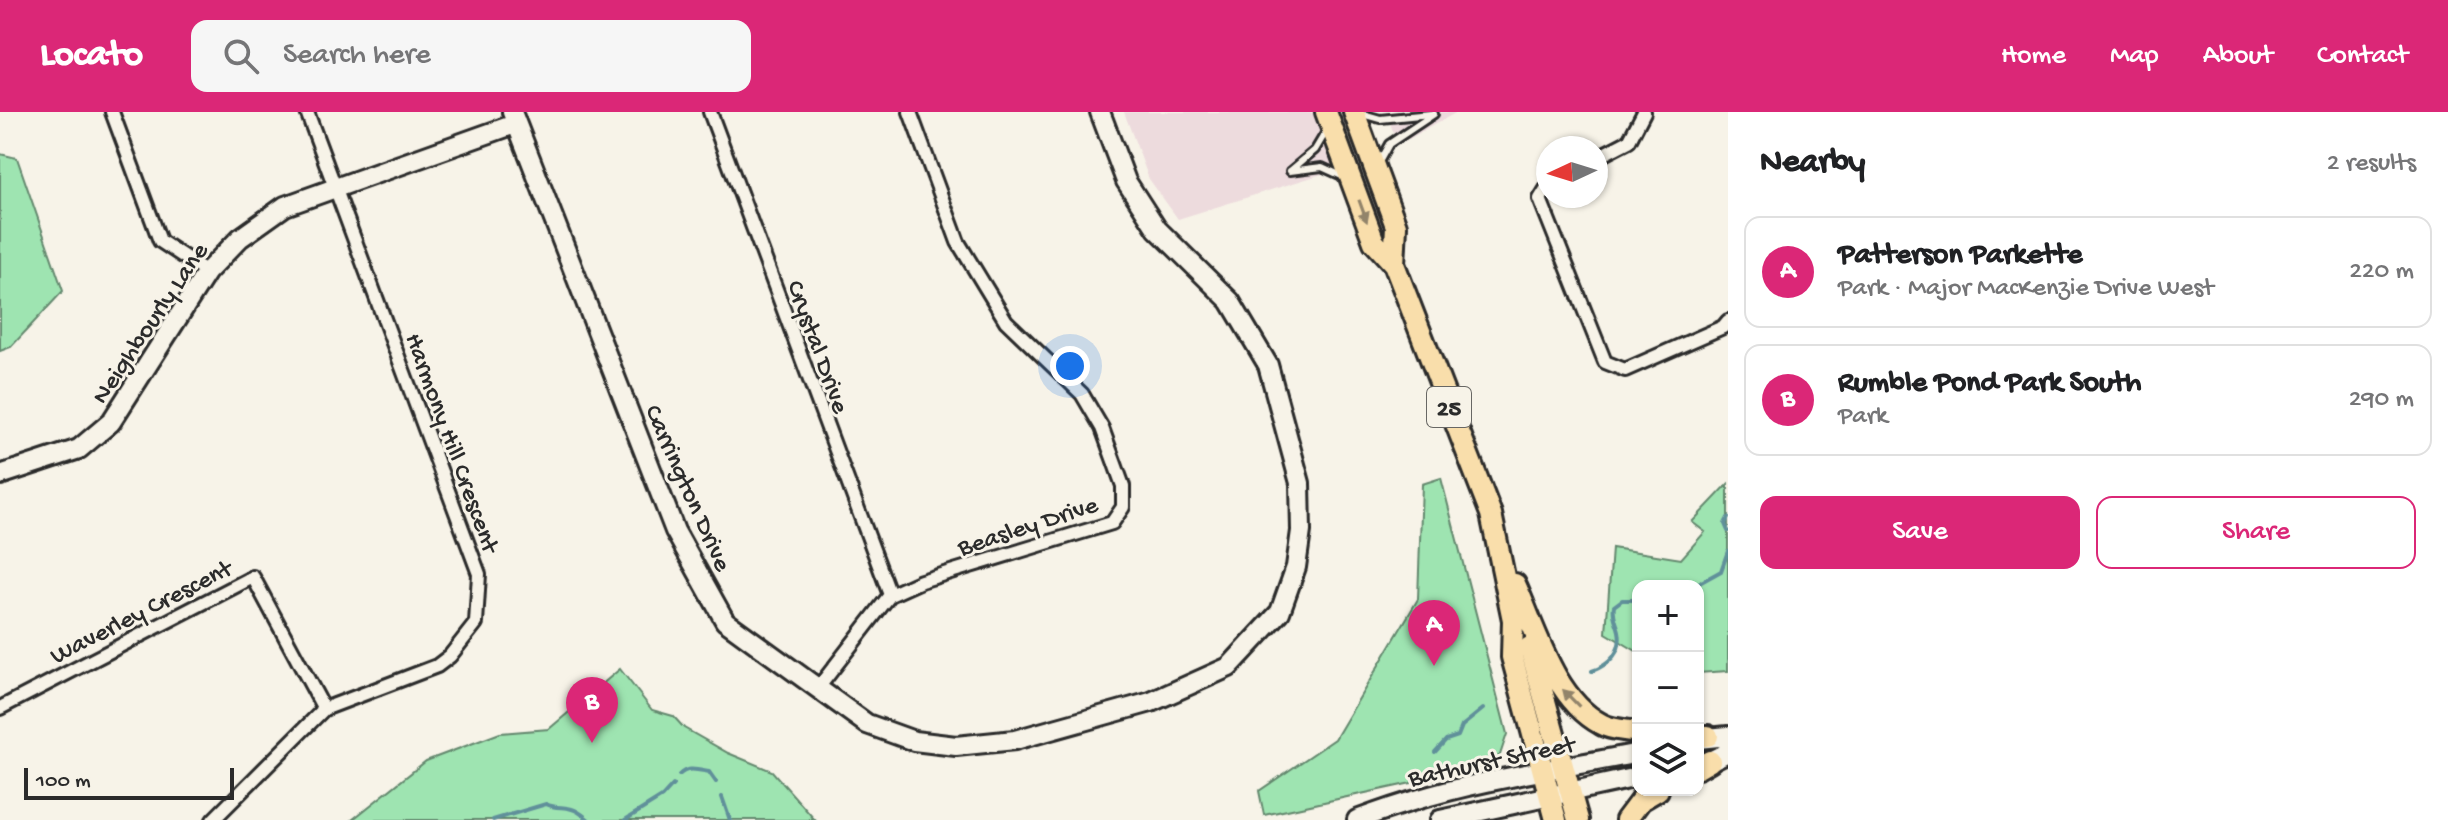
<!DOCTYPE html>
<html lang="en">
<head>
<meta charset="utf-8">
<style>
	:root { --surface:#fff; --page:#f6f6f6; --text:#202124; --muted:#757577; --line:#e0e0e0; --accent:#db2777 }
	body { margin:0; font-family:"Gochi Hand",sans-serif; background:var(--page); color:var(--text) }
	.controls { position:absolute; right:24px; bottom:24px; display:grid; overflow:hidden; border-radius:16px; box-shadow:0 2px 6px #0004 }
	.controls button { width:72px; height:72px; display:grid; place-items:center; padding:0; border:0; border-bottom:2px solid var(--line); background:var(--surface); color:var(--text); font:40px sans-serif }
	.compass { position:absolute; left:1536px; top:24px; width:72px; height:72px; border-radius:50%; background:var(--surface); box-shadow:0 2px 6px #0004; rotate:266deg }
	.scale { position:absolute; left:24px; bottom:20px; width:210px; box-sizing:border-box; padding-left:8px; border:4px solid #2b2b2b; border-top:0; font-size:22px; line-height:28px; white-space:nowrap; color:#2b2b2b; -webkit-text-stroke:6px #f7f3e8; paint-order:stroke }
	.you { position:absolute; left:1070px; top:254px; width:28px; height:28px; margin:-20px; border:6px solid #fff; border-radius:50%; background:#1a73e8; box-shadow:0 0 0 12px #1a73e833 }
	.badge { display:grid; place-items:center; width:52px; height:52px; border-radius:50%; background:var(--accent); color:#fff; font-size:26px; font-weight:700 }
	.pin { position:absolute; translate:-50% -66px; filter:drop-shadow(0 2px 4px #0008) }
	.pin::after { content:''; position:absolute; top:42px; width:28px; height:24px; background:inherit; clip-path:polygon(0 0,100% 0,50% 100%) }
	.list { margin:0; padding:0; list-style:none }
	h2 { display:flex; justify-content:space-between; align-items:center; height:104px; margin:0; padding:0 32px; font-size:34px }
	h2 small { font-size:26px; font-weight:400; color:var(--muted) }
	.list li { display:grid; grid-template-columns:52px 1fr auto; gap:24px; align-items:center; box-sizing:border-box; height:112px; margin:0 16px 16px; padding:0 16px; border:2px solid var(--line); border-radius:16px }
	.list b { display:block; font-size:30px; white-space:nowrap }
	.list p { margin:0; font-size:26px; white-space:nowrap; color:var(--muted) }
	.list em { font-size:26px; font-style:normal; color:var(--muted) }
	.actions { display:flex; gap:16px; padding:24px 32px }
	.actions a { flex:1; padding:18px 0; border:2px solid var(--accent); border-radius:16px; text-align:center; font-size:28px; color:var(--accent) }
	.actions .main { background:var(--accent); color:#fff }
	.icon { flex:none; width:44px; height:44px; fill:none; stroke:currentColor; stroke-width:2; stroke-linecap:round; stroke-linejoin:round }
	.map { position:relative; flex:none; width:1728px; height:708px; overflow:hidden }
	header { display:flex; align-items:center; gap:48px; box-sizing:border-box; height:112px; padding:0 40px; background:var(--accent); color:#fff }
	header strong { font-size:38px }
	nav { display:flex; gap:44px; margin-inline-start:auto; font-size:28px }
	.search { width:560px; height:72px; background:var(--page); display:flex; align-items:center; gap:20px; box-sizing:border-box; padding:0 28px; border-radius:16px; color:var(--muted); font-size:30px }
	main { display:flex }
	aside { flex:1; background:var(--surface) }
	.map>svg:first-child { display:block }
	.built { fill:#eddbdd }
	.green { fill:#9ee4b1; stroke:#64886e; stroke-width:2 }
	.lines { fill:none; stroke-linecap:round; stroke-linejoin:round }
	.stream { stroke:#61909a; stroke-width:4 }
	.lane-casing { stroke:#2b2b2b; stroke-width:12 }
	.street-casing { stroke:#2b2b2b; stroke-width:18 }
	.secondary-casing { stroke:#2b2b2b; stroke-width:24 }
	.primary-casing { stroke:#2b2b2b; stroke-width:26 }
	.lane { stroke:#f7f3e8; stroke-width:6 }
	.street { stroke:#f7f3e8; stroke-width:12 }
	.secondary { stroke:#f7f3e8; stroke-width:18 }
	.primary { stroke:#f9deab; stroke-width:20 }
	.oneway { fill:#92846b }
	.labels { text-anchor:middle; stroke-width:6; stroke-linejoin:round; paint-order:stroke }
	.shield { fill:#f7f3e8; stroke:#686764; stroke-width:2 }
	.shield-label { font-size:24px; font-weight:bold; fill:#2b2b2b }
	.street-label { font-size:26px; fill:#2b2b2b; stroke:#f7f3e8 }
</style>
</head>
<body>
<header>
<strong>Locato</strong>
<div class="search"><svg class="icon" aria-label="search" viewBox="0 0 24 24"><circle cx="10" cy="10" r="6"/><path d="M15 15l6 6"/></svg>Search here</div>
<nav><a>Home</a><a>Map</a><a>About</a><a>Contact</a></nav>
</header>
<main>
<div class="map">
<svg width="1728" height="708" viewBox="0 0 1728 708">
	<rect width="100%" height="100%" fill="#f7f3e8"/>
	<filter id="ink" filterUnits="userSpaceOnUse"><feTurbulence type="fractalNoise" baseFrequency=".0125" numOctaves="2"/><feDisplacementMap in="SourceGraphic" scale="16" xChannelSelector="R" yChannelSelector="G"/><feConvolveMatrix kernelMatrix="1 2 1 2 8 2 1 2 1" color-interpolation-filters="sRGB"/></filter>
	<g filter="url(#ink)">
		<path class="built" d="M 1124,0 L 1314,0 L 1335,58 L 1178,107 L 1149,67 Z
			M 1386,0 L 1457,0 L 1398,33 Z"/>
		<path class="green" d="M 0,42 L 17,46 L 63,179 L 11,235 L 0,239 Z
			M 1441,366 L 1507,622 L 1500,643 L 1485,655 L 1264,703 L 1259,679 L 1335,627 L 1418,487 L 1422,372 Z
			M 1728,372 L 1728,559 L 1698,561 L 1698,474 L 1638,474 L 1638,540 L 1606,521 L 1612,436 L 1681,447 L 1705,420 L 1692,410 Z
			M 620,557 L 652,598 L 673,604 L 684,616 L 728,641 L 772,659 L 815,708 L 352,708 L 426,649 L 500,621 L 549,617 Z"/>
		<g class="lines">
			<path class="stream" d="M 1728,406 L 1725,412 L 1728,419
				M 1694,474 L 1721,459 L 1728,439
				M 1592,559 C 1609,553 1623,540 1619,519 C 1617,510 1612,504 1614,494 L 1622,488 L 1638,488
				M 1435,640 L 1446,628 L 1458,624 L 1462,614 L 1483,597
				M 679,663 C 687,654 698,658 709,660 L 716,670
				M 722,685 L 730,708
				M 493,708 L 546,692 C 556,697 563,694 572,697 C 579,699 584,704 589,708
				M 625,708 L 662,685 L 673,673"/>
			<g class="lane-casing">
				<path id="lane" d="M 1359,1 L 1380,7 L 1430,2
					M 1379,50 L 1389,32 L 1434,2
					M 1290,59 L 1322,55 L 1344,65
					M 1290,59 L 1315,38 L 1327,18"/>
			</g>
			<g class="street-casing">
				<path id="street" d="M 112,0 L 160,129 L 207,160
					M 710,0 L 890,483
					M 1596,46 L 1629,29 L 1644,0
					M 1548,74 L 1540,87 L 1605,250 L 1625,258 L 1723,215 L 1728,209
					M 818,576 L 890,483 L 921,469 L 1112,411 L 1123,395 L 1123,374 L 1102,316 L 1082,282 L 1006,209 L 958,130 L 910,0
					M 0,596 L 253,465 L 324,597
					M 213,708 L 324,597 L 437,554 L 450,544 L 476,511 L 479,462 L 307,0"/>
			</g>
			<g class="secondary-casing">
				<path id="secondary" d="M 512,0 L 675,419 L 725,509 L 867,612 L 914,629 L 956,634 L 1015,628 L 1151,590 L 1229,555 L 1280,500 L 1296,455 L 1301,419 L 1300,371 L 1268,253 L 1230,189 L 1157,117 L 1126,69 L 1100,0
					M 0,363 L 79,337 L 111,310 L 207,160 L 240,126 L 285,94 L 515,12
					M 1698,627 L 1728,624
					M 1698,652 L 1710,649 L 1728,640
					M 1357,708 C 1406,689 1459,675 1511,665 C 1553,656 1596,650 1638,641
					M 1440,708 L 1638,665"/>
			</g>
			<g class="primary-casing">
				<path id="primary" d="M 1326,0 L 1374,130 L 1394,152 L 1491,402 L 1513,508 L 1512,545 L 1556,708
					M 1354,0 L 1396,114 L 1394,152
					M 1515,472 C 1536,518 1554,587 1601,612 C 1611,618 1627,618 1638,620
					M 1530,535 L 1578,708
					M 1698,624 L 1708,624
					M 1698,656 L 1710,649
					M 1626,708 L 1641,688 L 1658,678"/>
			</g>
			<use href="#lane" class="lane"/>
			<use href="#street" class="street"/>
			<use href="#secondary" class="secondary"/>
			<use href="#primary" class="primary"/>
		</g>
		<defs><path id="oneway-solid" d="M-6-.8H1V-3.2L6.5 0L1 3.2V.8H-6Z" transform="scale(2)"/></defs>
		<g class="oneway">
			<use href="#oneway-solid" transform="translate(1363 99) rotate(70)"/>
			<use href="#oneway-solid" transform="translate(1571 586) rotate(-134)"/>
		</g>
	</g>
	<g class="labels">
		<rect class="shield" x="1427" y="275" width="44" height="40" rx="6"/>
		<g class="shield-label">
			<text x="1449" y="303">25</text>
		</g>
		<g class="street-label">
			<text transform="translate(148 210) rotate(-56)" y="9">Neighbourly Lane</text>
			<text transform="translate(820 234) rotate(70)" y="9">Crystal Drive</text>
			<text transform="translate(454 330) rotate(70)" y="9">Harmony Hill Crescent</text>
			<text transform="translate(690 375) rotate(66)" y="9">Carrington Drive</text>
			<text transform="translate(1027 412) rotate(-18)" y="9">Beasley Drive</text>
			<text transform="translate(140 498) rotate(-27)" y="9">Waverley Crescent</text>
			<text transform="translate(1491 647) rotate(-12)" y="9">Bathurst Street</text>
		</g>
	</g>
</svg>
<div class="controls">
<button>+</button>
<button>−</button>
<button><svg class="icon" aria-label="layers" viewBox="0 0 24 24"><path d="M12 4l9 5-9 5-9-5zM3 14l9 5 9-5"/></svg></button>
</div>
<svg class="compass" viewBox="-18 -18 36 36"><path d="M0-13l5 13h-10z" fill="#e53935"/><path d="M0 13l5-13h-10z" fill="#757577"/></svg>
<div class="scale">100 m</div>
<div class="you"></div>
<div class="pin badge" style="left:1434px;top:554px">A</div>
<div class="pin badge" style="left:592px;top:631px">B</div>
</div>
<aside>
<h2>Nearby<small>2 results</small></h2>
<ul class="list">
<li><span class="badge">A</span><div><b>Patterson Parkette</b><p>Park · Major MacKenzie Drive West</p></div><em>220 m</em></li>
<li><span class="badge">B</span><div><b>Rumble Pond Park South</b><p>Park</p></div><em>290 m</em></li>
</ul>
<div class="actions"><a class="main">Save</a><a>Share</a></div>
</aside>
</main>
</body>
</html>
